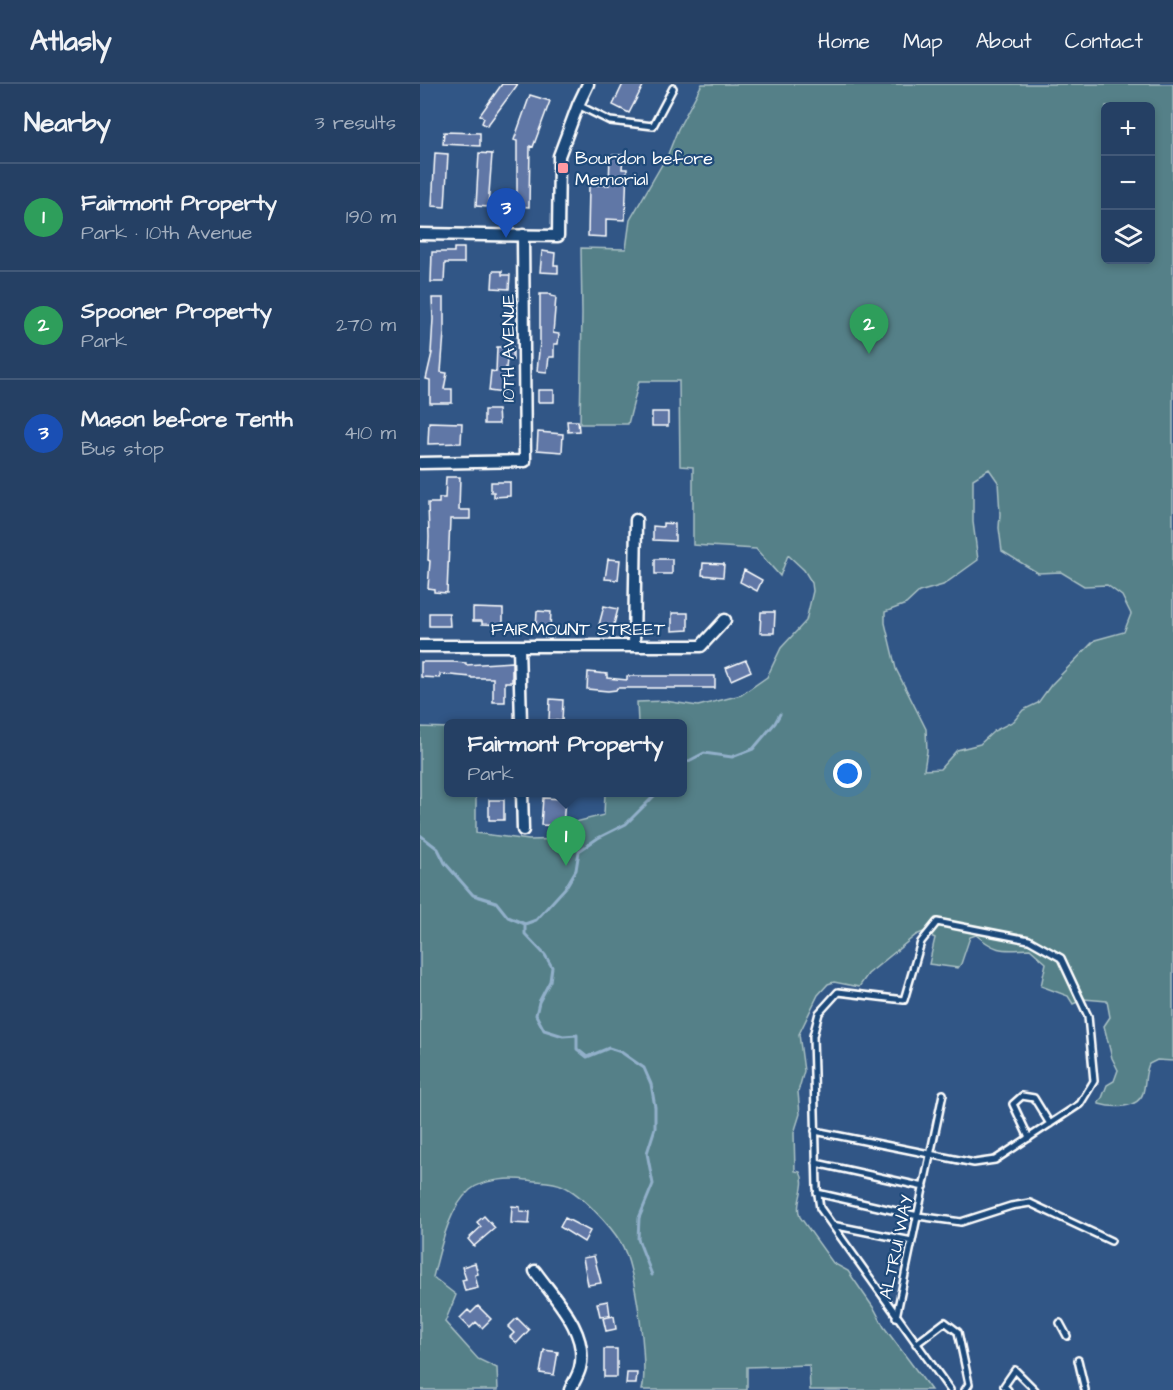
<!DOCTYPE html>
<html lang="en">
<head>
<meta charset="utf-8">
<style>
	:root { --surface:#254064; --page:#314b6d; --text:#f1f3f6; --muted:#a3afbf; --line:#425978; --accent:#bca0f2 }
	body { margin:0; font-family:"Architects Daughter",sans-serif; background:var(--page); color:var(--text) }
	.controls { position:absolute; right:18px; top:18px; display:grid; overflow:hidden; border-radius:9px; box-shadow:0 3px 9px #0003 }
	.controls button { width:54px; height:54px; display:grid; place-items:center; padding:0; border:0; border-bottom:2px solid var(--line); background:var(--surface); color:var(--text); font:30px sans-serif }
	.you { position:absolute; left:428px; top:690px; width:21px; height:21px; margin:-15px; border:4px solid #fff; border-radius:50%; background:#1a73e8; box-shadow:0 0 0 9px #1a73e833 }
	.badge { display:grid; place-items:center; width:39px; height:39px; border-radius:50%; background:var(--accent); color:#fff; font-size:20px; font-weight:700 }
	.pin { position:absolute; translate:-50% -50px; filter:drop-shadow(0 2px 3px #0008) }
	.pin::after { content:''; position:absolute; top:32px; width:21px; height:18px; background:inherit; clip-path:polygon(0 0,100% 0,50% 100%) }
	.popup { position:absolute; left:24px; top:635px; width:243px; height:78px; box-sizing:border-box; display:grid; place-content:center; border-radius:9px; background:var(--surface); filter:drop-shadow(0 2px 4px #0005); font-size:20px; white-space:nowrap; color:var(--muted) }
	.popup b { font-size:22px; color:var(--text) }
	.popup::after { content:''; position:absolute; left:50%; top:100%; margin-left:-12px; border:12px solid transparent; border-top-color:var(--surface) }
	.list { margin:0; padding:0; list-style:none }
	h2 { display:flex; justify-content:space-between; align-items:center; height:78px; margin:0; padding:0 24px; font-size:26px }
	h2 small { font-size:20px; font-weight:400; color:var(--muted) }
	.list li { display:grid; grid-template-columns:39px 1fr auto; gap:18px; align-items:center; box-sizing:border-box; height:108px; padding:0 24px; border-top:2px solid var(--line) }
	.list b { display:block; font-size:22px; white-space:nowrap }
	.list p { margin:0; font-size:20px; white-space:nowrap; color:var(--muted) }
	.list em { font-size:20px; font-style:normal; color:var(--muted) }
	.icon { flex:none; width:33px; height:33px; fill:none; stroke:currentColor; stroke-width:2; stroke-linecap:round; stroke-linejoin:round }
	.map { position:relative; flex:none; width:753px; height:1306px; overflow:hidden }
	header { display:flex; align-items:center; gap:36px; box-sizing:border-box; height:84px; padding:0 30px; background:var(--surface); border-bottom:2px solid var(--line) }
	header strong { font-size:28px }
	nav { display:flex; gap:33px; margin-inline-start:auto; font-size:21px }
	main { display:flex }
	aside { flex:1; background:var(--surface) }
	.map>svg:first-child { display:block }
	.green { fill:#548088; stroke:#aac0c4; stroke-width:1.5; fill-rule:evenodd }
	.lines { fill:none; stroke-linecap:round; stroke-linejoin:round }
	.stream { stroke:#92b0ca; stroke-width:3 }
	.building { fill:#6177a6; stroke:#fff; stroke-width:1.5 }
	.lane-casing { stroke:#fff; stroke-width:10 }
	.street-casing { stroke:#fff; stroke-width:15 }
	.lane { stroke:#1f4a7a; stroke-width:5 }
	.street { stroke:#1f4a7a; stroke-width:10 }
	.poi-dot { fill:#ff9aa2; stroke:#1f4a7a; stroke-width:2 }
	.labels { text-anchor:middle; stroke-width:4.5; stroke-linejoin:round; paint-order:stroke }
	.poi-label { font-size:18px; fill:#fff; stroke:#1f4a7a; text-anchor:start }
	.street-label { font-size:18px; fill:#fff; stroke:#1f4a7a }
</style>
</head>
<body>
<header>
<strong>Atlasly</strong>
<nav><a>Home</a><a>Map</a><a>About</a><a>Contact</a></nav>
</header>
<main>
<aside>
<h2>Nearby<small>3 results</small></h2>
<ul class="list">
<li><span class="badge" style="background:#2e9e5b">1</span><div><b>Fairmont Property</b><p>Park · 10th Avenue</p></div><em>190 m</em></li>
<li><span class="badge" style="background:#2e9e5b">2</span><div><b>Spooner Property</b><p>Park</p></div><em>270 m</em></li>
<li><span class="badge" style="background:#1a4fb4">3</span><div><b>Mason before Tenth</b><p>Bus stop</p></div><em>410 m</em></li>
</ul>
</aside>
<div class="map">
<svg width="753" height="1306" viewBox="0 0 753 1306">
	<rect width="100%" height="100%" fill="#315686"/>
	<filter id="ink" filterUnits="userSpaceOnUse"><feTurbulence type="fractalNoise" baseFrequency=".0167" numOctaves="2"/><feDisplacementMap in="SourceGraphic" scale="12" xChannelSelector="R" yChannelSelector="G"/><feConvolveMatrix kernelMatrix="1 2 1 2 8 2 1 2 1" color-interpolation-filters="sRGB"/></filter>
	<g filter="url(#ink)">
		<path class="green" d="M 282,0 L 753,0 L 753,977 L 737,976 L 729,980 C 724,991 726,999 723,1009 C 718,1025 693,1024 679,1020 L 679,1017 L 682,1014 L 687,1001 L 694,997 L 698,986 L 692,974 L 684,942 L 690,933 L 687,917 L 664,915 L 653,920 L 648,912 L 621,902 L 626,879 L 610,865 C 582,866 578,869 556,851 L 550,853 L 541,880 L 538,884 L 509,880 L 515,854 L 503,848 L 496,851 L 448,890 L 439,903 L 414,898 L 408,900 L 398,911 L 379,950 L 384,987 L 378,1008 L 380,1030 L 374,1049 L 375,1087 L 380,1088 C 388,1102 374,1118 380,1133 L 413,1179 L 428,1187 L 455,1226 L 464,1243 L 511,1306 L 390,1306 L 389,1281 L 327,1283 L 327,1306 L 222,1306 C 229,1280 215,1181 201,1159 C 191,1142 161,1110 143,1102 C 133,1097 118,1098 107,1096 C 91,1094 63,1095 50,1106 C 28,1125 20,1166 13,1193 L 36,1211 L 25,1238 L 58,1275 L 77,1284 L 78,1306 L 0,1306 L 0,643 L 29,644 L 29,708 L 56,709 L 56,749 L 109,756 L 147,755 L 151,739 L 184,731 L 185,709 L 263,708 L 263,640 L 218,639 L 217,618 L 245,617 L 278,622 L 321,611 L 347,593 L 361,564 L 386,537 L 393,507 L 392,499 L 384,486 L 368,471 L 360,492 L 336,465 L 273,461 L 273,383 L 260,382 L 259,297 L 219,297 L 208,340 L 160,340 L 162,230 L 161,164 L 206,165 L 210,136 L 248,70 L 258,45 ZM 686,22 L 730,22 L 730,176 L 686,176 ZM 569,385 L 578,398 L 580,430 L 579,444 L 582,467 L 618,489 L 641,488 L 664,502 L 687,501 L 702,512 L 711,530 L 704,548 L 675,556 L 631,601 L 618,619 L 603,626 L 594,637 L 574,647 L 560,660 L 537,666 L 520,685 L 504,686 L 507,667 L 506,645 L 476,585 L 465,539 L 465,528 L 486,520 L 499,508 L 523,501 L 558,476 L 553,438 L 553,395 Z"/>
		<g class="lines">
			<path class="stream" d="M 263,680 L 284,669 L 312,673 L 333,665 L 355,639 L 360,630
				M 0,751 L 18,765 L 25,779 L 53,811 L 76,818 L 88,833 L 105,840 L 116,836 L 146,803 L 156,786 L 159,767 L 178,754 L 206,740 L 238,708
				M 105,840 L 105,850 L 125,871 L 132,883 L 130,897 L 119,918 L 116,931 L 124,946 L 143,952 L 157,951 L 157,965 L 167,973 L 189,964 L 201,968 L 224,984 L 231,1000 L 235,1023 L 235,1044 L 227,1069 L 233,1100 L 219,1134 L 218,1155 L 232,1191"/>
		</g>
		<path class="building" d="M 82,0 L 98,0 L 67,42 L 62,39 L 64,34 L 60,31 Z
			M 203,0 L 224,0 L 209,29 L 193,21 Z
			M 110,11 L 130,17 L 113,63 L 110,62 L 109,123 L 97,122 L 97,57 L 94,56 Z
			M 24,48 L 60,49 L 60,62 L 23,60 Z
			M 15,69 L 28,70 L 25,123 L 12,122 Z
			M 59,69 L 72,70 L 68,123 L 56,122 Z
			M 190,71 L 203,71 L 202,85 L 207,85 L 205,136 L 186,135 L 186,153 L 168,152 L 169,101 L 189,101 Z
			M 34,164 L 44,164 L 44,179 L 25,179 L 24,198 L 11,198 L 12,168 L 34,168 Z
			M 122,167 L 135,169 L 134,181 L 138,181 L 138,189 L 120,188 Z
			M 73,187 L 82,187 L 82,191 L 90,191 L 89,205 L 72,204 Z
			M 120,210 L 131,210 L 131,212 L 136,213 L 133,249 L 139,250 L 138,260 L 134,260 L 134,273 L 129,273 L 127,288 L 117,287 L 120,258 Z
			M 12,214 L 24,214 L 24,249 L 21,288 L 27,289 L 24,305 L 32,305 L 32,319 L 10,319 L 10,296 L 6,295 L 12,269 L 11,269 L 13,235 Z
			M 77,263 L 93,263 L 93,276 L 87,276 L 83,309 L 69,307 L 71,287 L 76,288 Z
			M 118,306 L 134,306 L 134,318 L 118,318 Z
			M 64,326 L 78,326 L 79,340 L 64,340 Z
			M 232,328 L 248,328 L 248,342 L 232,342 Z
			M 147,337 L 158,337 L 159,347 L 148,348 Z
			M 9,338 L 42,339 L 41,359 L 8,360 Z
			M 118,348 L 143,350 L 142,368 L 117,366 Z
			M 26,393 L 40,393 L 39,426 L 50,426 L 50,435 L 30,435 L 27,509 L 14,508 L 14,505 L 8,504 L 10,477 L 8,476 L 9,453 L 8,419 L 19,419 L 19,414 L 25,414 Z
			M 71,398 L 90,398 L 90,412 L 74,413 L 74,408 L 71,408 Z
			M 243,439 L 255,440 L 255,457 L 233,456 L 233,442 L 243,443 Z
			M 188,475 L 200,476 L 198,496 L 185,495 Z
			M 235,475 L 252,475 L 252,490 L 235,490 Z
			M 283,479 L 304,480 L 303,493 L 282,491 Z
			M 324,486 L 342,496 L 337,507 L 320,498 Z
			M 184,522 L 198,525 L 193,544 L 179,541 Z
			M 53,524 L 83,525 L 83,541 L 62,540 L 62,537 L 53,537 Z
			M 117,527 L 131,528 L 130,544 L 116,543 Z
			M 341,528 L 355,528 L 354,549 L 340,549 Z
			M 9,529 L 29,529 L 30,542 L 9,542 Z
			M 252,529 L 268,529 L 268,546 L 252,547 Z
			M 326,576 L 331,587 L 311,596 L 306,584 Z
			M 1,578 L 33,578 L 46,579 L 46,581 L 92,578 L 92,598 L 85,598 L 85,618 L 73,618 L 73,594 L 51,594 L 51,593 L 20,590 L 20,594 L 1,593 Z
			M 168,588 L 187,590 L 187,594 L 207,596 L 207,592 L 295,592 L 295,604 L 197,604 L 196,606 L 188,607 L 167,605 Z
			M 130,615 L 143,616 L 142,637 L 129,636 Z
			M 123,714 L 145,715 L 143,742 L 121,741 Z
			M 69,716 L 84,716 L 84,736 L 69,736 Z
			M 92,1122 L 100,1123 L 100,1127 L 110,1128 L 109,1140 L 91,1139 Z
			M 64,1132 L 75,1144 L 54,1162 L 48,1155 L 61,1143 L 57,1138 Z
			M 145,1134 L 170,1147 L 164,1158 L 140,1143 Z
			M 174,1172 L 181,1199 L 168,1201 L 163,1174 Z
			M 55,1179 L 58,1190 L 55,1191 L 58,1204 L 45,1207 L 42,1196 L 46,1195 L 42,1183 Z
			M 188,1217 L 190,1231 L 180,1232 L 177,1219 Z
			M 58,1222 L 71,1235 L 62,1244 L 56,1238 L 50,1244 L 40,1234 L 48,1226 L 51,1229 Z
			M 194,1232 L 196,1245 L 186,1247 L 183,1234 Z
			M 97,1234 L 109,1246 L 97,1259 L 90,1253 L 94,1249 L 88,1243 Z
			M 184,1265 L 197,1265 L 197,1293 L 184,1293 Z
			M 124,1266 L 138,1268 L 134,1291 L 120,1289 Z
			M 207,1289 L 217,1289 L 216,1300 L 206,1300 Z"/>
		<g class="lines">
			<g class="lane-casing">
				<path id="lane" d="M 158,21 L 190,37 L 233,42 L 253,4
					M 395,1047 L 554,1079 L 575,1076 L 660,1020 L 674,997 L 668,932 L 641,874 L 609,856 L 517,838 L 501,858 L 484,916 L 418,908 L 399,929 L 393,952 L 397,1104 L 400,1124 L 530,1306
					M 609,1054 L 593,1020 L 602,1012 L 614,1014 L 630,1040
					M 396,1079 L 504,1103
					M 397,1109 L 498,1132 L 541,1138 L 591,1122 L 610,1119 L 691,1157
					M 412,1141 L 492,1157
					M 476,1233 L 523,1010
					M 640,1239 L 647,1252
					M 496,1260 L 525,1238 L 538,1248 L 549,1300 L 545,1306
					M 658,1276 L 665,1306
					M 588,1306 L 584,1302 L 595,1286 L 615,1306"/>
			</g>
			<g class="street-casing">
				<path id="street" d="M 0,150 L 138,152 L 139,72 L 158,21 L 168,0
					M 0,379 L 105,377 L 103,151
					M 0,562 L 281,562 L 305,536
					M 99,562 L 101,640
					M 214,562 L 216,436
					M 102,708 L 103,746
					M 115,1187 C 134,1214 169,1248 160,1284 C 158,1292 153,1299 150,1306"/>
			</g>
			<use href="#lane" class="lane"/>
			<use href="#street" class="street"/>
		</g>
	</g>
	<rect class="poi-dot" x="137" y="78" width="12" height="12" rx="3"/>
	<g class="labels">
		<g class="poi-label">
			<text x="155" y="80">Bourdon before<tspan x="155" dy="21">Memorial</tspan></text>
		</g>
		<g class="street-label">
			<text transform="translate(88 264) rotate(-90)" y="6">10TH AVENUE</text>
			<text x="158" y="551">FAIRMOUNT STREET</text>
			<text transform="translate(476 1163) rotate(-78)" y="6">ALTRUI WAY</text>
		</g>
	</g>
</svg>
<div class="controls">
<button>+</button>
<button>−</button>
<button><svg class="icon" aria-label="layers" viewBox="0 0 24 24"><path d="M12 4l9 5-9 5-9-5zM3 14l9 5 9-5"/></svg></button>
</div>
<div class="you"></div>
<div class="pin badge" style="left:146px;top:782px;background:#2e9e5b">1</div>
<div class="popup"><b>Fairmont Property</b>Park</div>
<div class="pin badge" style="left:449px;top:270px;background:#2e9e5b">2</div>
<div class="pin badge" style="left:86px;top:154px;background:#1a4fb4">3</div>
</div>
</main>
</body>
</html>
